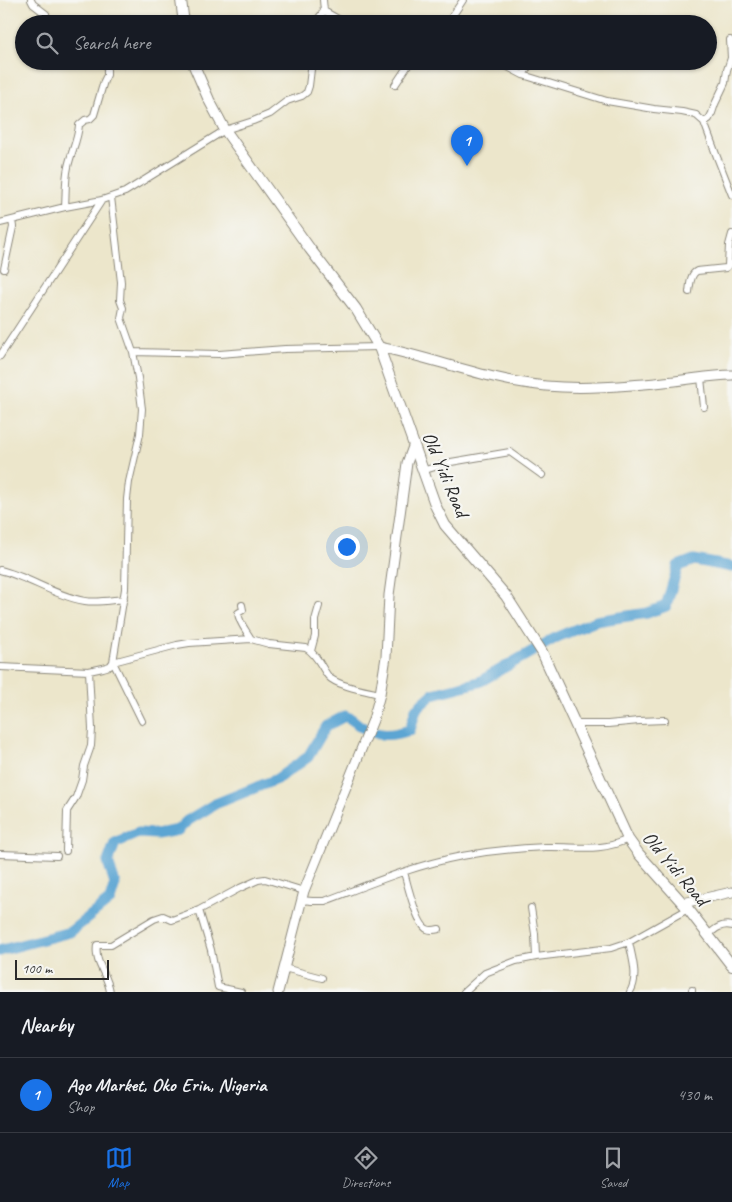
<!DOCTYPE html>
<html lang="en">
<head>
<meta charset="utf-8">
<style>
	:root { --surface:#171b24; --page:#242831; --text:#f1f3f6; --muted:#9ea1a6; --line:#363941; --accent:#1a73e8 }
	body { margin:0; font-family:Caveat,sans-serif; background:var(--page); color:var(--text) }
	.scale { position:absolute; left:15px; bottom:12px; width:94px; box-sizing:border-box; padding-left:5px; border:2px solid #2b2b2b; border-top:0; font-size:14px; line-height:18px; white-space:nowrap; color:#2b2b2b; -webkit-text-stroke:4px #f6f6f2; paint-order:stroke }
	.you { position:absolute; left:346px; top:546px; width:18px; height:18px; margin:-12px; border:4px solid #fff; border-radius:50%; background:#1a73e8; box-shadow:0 0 0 8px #1a73e833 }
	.badge { display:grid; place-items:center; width:32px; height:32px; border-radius:50%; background:var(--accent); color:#fff; font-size:16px; font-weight:700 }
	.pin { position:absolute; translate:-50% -41px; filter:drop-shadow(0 1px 2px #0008) }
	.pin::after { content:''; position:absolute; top:26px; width:18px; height:15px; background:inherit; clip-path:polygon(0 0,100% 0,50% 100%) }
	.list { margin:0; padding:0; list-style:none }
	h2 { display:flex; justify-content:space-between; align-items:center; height:65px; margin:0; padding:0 20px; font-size:21px }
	h2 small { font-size:16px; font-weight:400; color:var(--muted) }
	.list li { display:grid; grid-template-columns:32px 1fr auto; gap:15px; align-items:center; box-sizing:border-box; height:75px; padding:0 20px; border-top:1px solid var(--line) }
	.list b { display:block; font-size:19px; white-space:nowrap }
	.list p { margin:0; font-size:16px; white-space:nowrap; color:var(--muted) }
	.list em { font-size:16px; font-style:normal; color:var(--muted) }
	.icon { flex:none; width:28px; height:28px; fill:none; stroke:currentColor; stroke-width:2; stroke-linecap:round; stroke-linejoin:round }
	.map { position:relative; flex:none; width:732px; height:992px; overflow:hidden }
	.search { position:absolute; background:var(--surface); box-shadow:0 1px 4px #0004; left:15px; right:15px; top:15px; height:55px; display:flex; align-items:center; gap:12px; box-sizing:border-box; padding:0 18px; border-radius:28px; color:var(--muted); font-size:19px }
	.sheet { height:140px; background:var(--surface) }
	nav { display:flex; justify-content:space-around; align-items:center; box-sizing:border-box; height:70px; border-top:1px solid var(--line); background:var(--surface); font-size:14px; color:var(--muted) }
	nav a { display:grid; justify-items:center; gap:2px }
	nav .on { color:var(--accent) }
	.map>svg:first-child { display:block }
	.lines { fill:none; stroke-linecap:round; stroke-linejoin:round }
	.river { stroke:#5ca5d3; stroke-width:11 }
	.street-casing { stroke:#8c887b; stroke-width:8 }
	.secondary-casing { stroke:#8c887b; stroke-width:11 }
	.primary-casing { stroke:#8c887b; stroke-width:12 }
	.street { stroke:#fff; stroke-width:6 }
	.secondary { stroke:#fff; stroke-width:9 }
	.primary { stroke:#fff; stroke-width:10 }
	.labels { text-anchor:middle; stroke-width:4.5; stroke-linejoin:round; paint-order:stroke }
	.street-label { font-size:20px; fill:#2b2b2b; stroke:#f6f6f2 }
</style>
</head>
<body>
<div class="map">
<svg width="732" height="992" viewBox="0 0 732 992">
	<rect width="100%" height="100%" fill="#f6f6f2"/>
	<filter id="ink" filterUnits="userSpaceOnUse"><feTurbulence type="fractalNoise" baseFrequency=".02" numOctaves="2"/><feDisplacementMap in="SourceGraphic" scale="10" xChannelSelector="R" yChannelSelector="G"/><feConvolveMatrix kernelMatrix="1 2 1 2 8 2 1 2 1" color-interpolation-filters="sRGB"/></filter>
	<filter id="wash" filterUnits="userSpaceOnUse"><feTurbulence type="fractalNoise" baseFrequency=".0096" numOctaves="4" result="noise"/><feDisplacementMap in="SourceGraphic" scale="20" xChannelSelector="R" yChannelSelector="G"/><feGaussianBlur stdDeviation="1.12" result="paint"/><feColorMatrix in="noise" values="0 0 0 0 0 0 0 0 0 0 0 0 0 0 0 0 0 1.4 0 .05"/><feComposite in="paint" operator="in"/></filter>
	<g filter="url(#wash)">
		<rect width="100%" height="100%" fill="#ece6cb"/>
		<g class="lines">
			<path class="river" d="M 0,951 L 2,950 L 70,932 L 110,900 L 115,884 L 108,862 L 115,843 L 138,833 L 157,834 L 178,830 L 187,821 L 215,804 L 277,779 L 308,757 L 326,726 L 345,716 C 354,719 355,723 362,727 C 380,737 391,736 410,730 L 416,709 L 433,694 L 479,682 L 557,637 L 596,621 L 647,613 L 666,606 L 678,566 L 694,560 L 732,567"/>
		</g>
	</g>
	<g filter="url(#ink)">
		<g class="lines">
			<g class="street-casing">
				<path id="street" d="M 31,0 L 33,4 L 46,14
					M 323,0 L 324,11 L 347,24
					M 317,24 L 318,19 L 324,11
					M 446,24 L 449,21 L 463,0
					M 502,61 L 506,66 L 523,75 L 607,101 L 654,109 L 682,112 L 696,115 L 704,122 L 717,157 L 732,195
					M 523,75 L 532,61
					M 395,85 L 411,61
					M 704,122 L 709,119 L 712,113 L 715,104 L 725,83 L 727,70 L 731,58 L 730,40
					M 111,197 L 121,282 L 120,300 L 123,308 L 121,318 L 133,352 L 138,378 L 142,409 L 140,434 L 129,482 L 127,499 L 125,589 L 113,662 L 142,721
					M 65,207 C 66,193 65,180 68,167 C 71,152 78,140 79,125 L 85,120 L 90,119 L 94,115 L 104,81 L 107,75 L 107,70
					M 0,223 L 65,207 L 102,200 L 125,192 L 225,130 L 253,121 L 270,114 L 287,101 L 302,96 L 307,92 L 309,86 L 312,61
					M 4,269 L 13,227 L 12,220
					M 689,292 C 690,285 690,274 697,271 L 726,268 L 728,266 L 729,245 L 732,234
					M 133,352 L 219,354 L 285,349 L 379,347
					M 0,356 L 102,200
					M 701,378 L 704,407
					M 422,471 L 451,462 L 510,452 L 542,475
					M 0,570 C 29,577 55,596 85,601 C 97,603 112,600 124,599
					M 242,605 L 243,610 L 238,613 C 239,623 246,630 251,639
					M 311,651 L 315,636 L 315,620 L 319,606
					M 0,667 L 89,671 L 103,668 L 110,666 L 113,662 L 177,645 L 189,643 L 251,639 L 269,644 L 306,648 C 317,654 321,667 328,676 C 336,686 367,691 380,694
					M 575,724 L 608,724 L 639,721 L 665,720
					M 66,851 L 67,811 L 76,797 L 82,780 L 84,766 L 91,746 L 92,729 L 89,671
					M 0,854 L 57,856
					M 404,872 C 407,883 417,925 427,929 C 431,931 435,930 439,929
					M 301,900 L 312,901 L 325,901 C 370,884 415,865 462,856 C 490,851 518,848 546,847 C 576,846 599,853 628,839
					M 531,908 L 535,934 L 536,957
					M 199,910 L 211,950 L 218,987 L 241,992
					M 708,935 C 715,929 722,923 732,926
					M 629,942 C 632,958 639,977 630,992
					M 284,968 L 322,978
					M 110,992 C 108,974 94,964 97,945 L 111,945 L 154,919 L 163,916 L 172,920 L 199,910 L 240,888 L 258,880 L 265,879 L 304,891
					M 464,992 L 485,973 L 516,961 L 536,957 L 611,948 L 629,942 L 688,909
					M 692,992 L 692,990"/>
			</g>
			<g class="secondary-casing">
				<path id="secondary" d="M 379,347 C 435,358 489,381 546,386 C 589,390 632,385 675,381 C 694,379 713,375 732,375
					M 683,903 L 732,892
					M 278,992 L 304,891 L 373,720 L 380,694 L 386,657 L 389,595 L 407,463 L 414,444"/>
			</g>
			<g class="primary-casing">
				<path id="primary" d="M 181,0 L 184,24
					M 192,61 L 209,100 L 225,130 L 310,249 L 356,309 L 379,347 L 436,507 L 445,525 L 506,596 L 542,652 L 628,839 L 638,853 L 688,909 L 732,966"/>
			</g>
			<use href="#street" class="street"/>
			<use href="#secondary" class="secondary"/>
			<use href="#primary" class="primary"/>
		</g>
	</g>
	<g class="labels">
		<g class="street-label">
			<text transform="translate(446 474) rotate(67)" y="7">Old Yidi Road</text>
			<text transform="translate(676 868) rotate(50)" y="7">Old Yidi Road</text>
		</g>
	</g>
</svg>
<div class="scale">100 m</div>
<div class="you"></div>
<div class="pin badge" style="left:467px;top:166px">1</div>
<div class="search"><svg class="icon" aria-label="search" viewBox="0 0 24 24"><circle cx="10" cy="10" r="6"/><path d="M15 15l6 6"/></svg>Search here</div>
</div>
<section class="sheet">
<h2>Nearby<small></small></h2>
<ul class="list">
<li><span class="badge">1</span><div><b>Ago Market, Oko Erin, Nigeria</b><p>Shop</p></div><em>430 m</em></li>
</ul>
</section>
<nav>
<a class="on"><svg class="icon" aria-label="map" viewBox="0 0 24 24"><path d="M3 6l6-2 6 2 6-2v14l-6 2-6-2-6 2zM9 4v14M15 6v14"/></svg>Map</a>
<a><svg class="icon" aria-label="directions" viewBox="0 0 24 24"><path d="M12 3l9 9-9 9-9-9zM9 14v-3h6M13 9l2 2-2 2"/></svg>Directions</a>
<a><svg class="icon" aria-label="saved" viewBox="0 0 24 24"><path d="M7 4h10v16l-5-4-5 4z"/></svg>Saved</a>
</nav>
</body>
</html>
